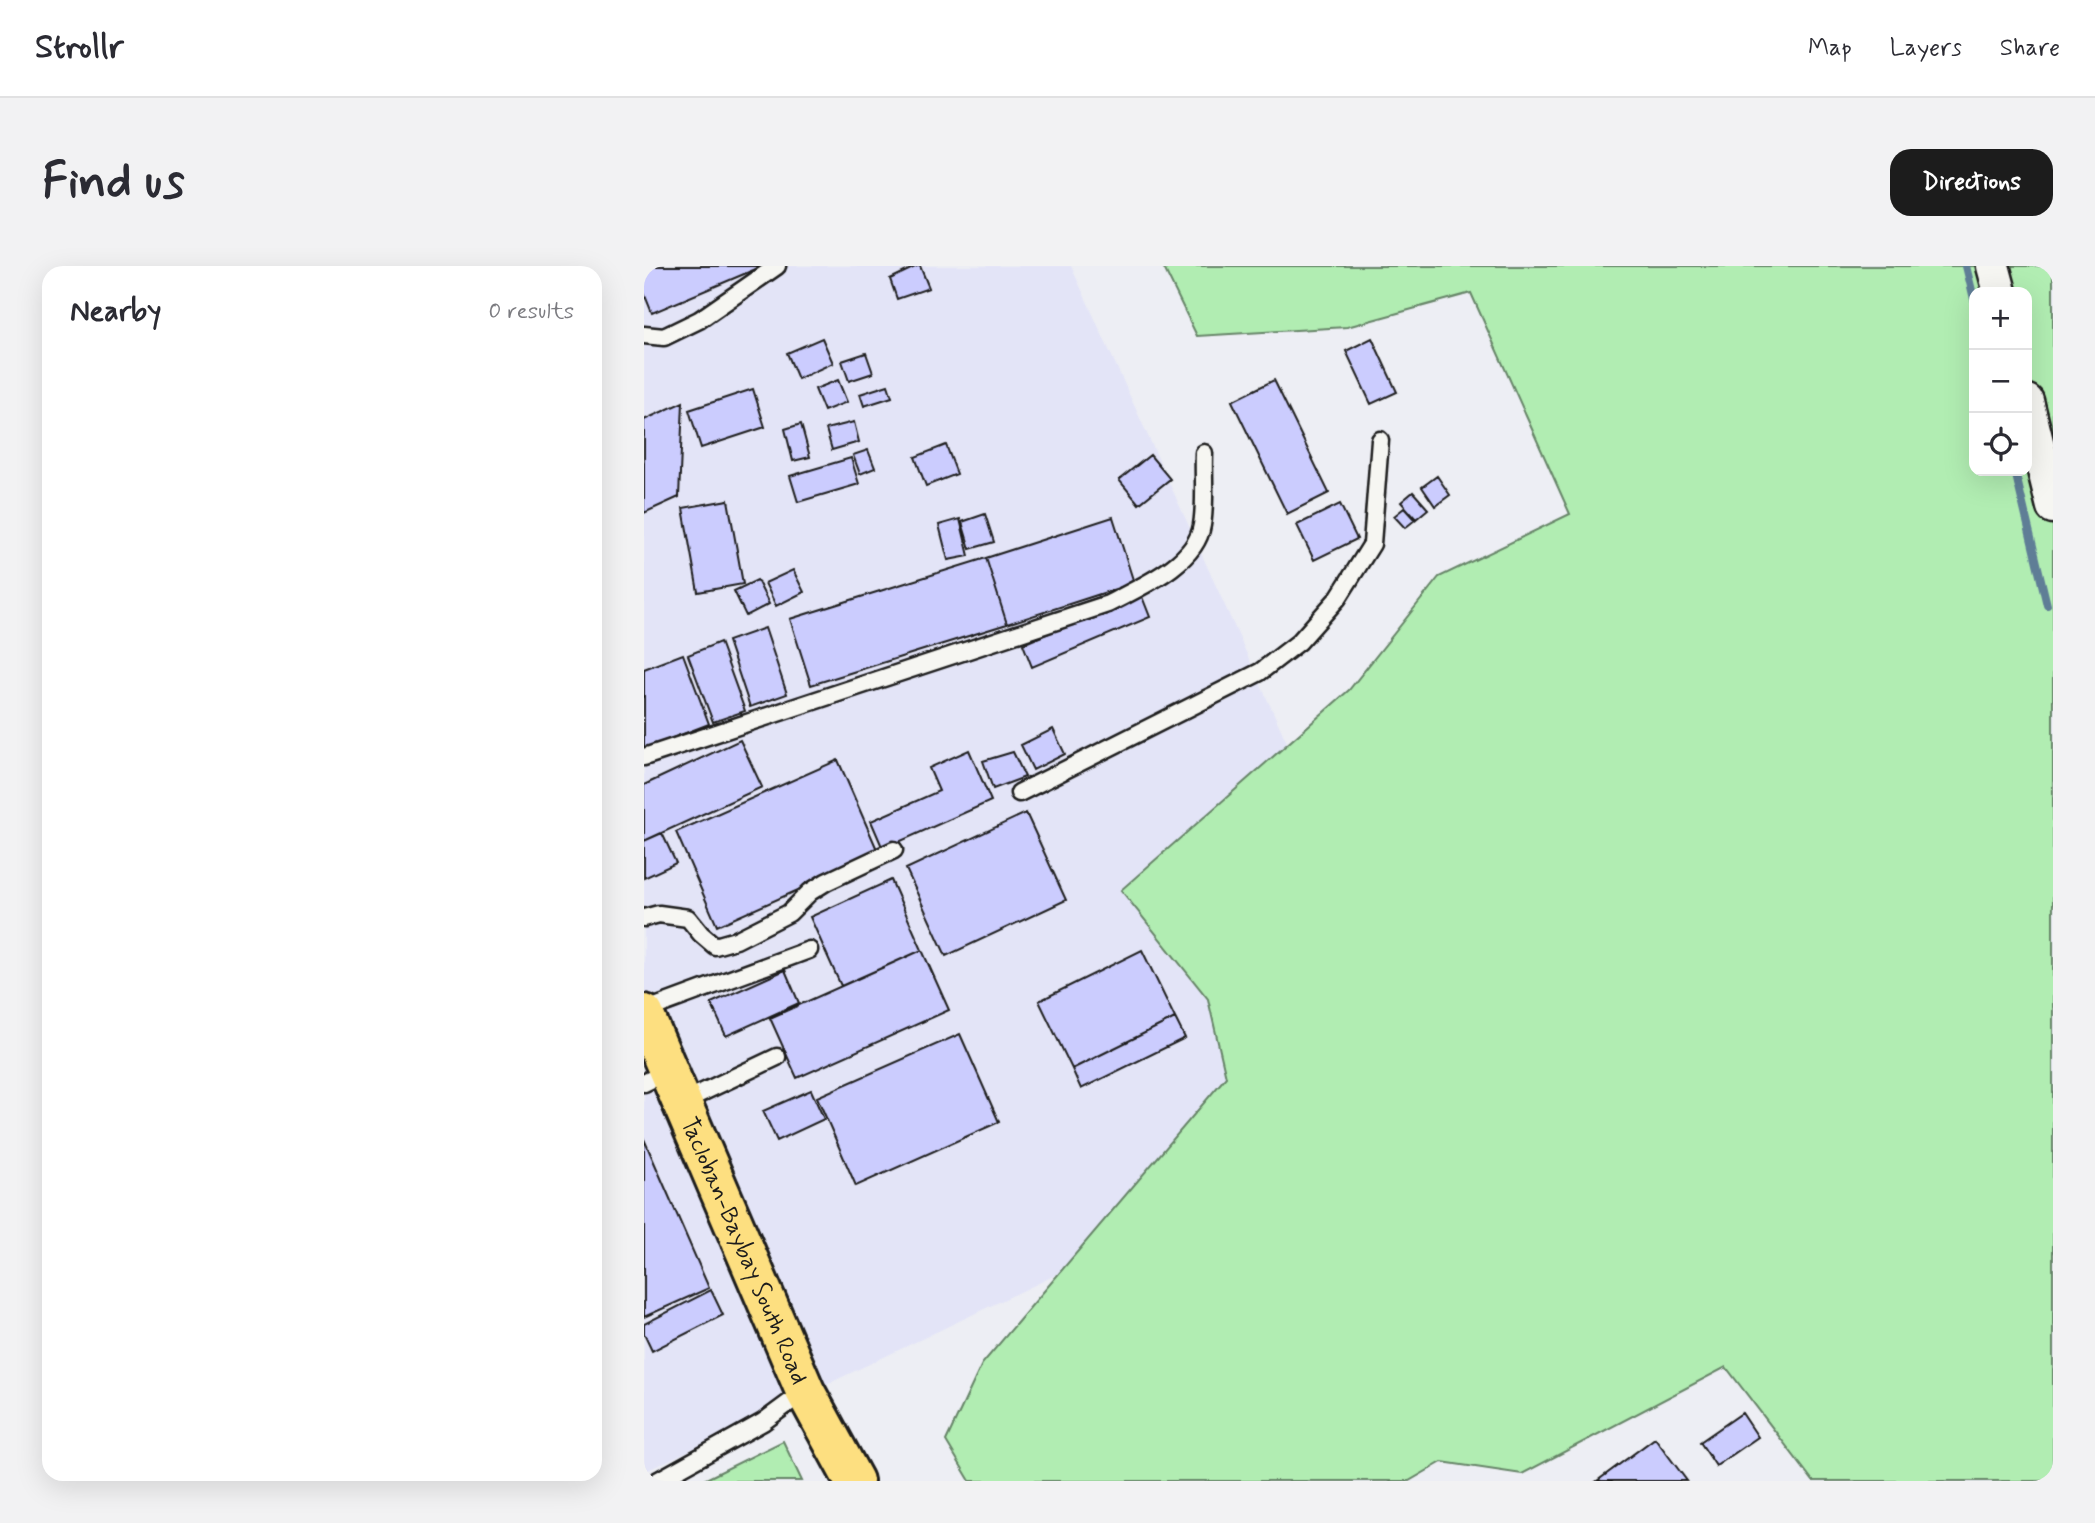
<!DOCTYPE html>
<html lang="en">
<head>
<meta charset="utf-8">
<style>
	:root { --surface:#fff; --page:#f2f2f3; --text:#2b2b33; --muted:#7c7c81; --line:#e1e1e2; --accent:#1c1c1c }
	body { margin:0; font-family:Mynerve,sans-serif; background:var(--page); color:var(--text) }
	.controls { position:absolute; right:21px; top:21px; display:grid; overflow:hidden; border-radius:14px; box-shadow:0 7px 28px #0002 }
	.controls button { width:63px; height:63px; display:grid; place-items:center; padding:0; border:0; border-bottom:2px solid var(--line); background:var(--surface); color:var(--text); font:35px sans-serif }
	.list { margin:0; padding:0; list-style:none }
	h2 { display:flex; justify-content:space-between; align-items:center; height:91px; margin:0; padding:0 28px; font-size:30px }
	h2 small { font-size:23px; font-weight:400; color:var(--muted) }
	.icon { flex:none; width:38px; height:38px; fill:none; stroke:currentColor; stroke-width:2; stroke-linecap:round; stroke-linejoin:round }
	.map { position:relative; flex:none; width:1409px; height:1215px; overflow:hidden; border-radius:21px }
	header { display:flex; align-items:center; gap:42px; box-sizing:border-box; height:98px; padding:0 35px; background:var(--surface); border-bottom:2px solid var(--line) }
	header strong { font-size:33px }
	nav { display:flex; gap:38px; margin-inline-start:auto; font-size:24px }
	.intro { display:flex; align-items:center; justify-content:space-between; box-sizing:border-box; height:168px; padding:0 42px }
	h1 { margin:0; font-size:49px }
	.button { padding:18px 32px; border-radius:21px; background:var(--accent); color:#fff; font-size:24px; font-weight:700 }
	main { display:flex; gap:42px; padding:0 42px }
	aside { flex:1; background:var(--surface); border-radius:21px; box-shadow:0 7px 28px #0002 }
	.map>svg:first-child { display:block }
	.built { fill:#e3e4f7 }
	.green { fill:#b1edb2; stroke:#668467; stroke-width:2; fill-rule:evenodd }
	.lines { fill:none; stroke-linecap:round; stroke-linejoin:round }
	.stream { stroke:#5f7e96; stroke-width:8 }
	.building { fill:#cbccfe; stroke:#1c1c1c; stroke-width:2 }
	.service-casing { stroke:#1c1c1c; stroke-width:21 }
	.minor-casing { stroke:#1c1c1c; stroke-width:37 }
	.primary-casing { stroke:#1c1c1c; stroke-width:44 }
	.service { stroke:#f6f6f2; stroke-width:16 }
	.minor { stroke:#f6f6f2; stroke-width:32 }
	.primary { stroke:#fddf80; stroke-width:38 }
	.labels { text-anchor:middle; stroke-width:7; stroke-linejoin:round; paint-order:stroke }
	.street-label { font-size:24px; fill:#1c1c1c; stroke:#f6f6f2 }
</style>
</head>
<body>
<header>
<strong>Strollr</strong>
<nav><a>Map</a><a>Layers</a><a>Share</a></nav>
</header>
<div class="intro"><h1>Find us</h1><a class="button">Directions</a></div>
<main>
<aside>
<h2>Nearby<small>0 results</small></h2>
<ul class="list">
</ul>
</aside>
<div class="map">
<svg width="1409" height="1215" viewBox="0 0 1409 1215">
	<rect width="100%" height="100%" fill="#edeef4"/>
	<filter id="ink" filterUnits="userSpaceOnUse"><feTurbulence type="fractalNoise" baseFrequency=".0143" numOctaves="2"/><feDisplacementMap in="SourceGraphic" scale="14" xChannelSelector="R" yChannelSelector="G"/><feConvolveMatrix kernelMatrix="1 2 1 2 8 2 1 2 1" color-interpolation-filters="sRGB"/></filter>
	<g filter="url(#ink)">
		<path class="built" d="M 0,0 L 427,0 L 800,823 L 0,1206 Z"/>
		<path class="green" d="M 519,0 L 1409,0 L 1409,1215 L 1169,1215 L 1082,1101 L 878,1208 L 798,1196 L 765,1215 L 326,1215 L 302,1175 L 338,1098 L 582,811 L 564,733 L 477,624 L 705,424 L 795,311 L 926,248 L 827,27 L 703,61 L 553,70 ZM 1330,26 L 1383,26 L 1383,205 L 1330,205 Z
			M 139,1175 L 158,1215 L 58,1215 Z"/>
		<g class="lines">
			<path class="stream" d="M 1322,0 L 1330,33
				M 1371,205 L 1403,339"/>
		</g>
		<path class="building" d="M 0,0 L 119,0 L 8,47 L 0,27 Z
			M 273,0 L 276,0 L 285,22 L 253,33 L 246,13 Z
			M 178,72 L 189,97 L 154,113 L 143,87 Z
			M 728,72 L 753,126 L 727,138 L 702,85 Z
			M 222,87 L 229,107 L 205,115 L 198,95 Z
			M 194,114 L 203,136 L 180,145 L 171,123 Z
			M 630,114 L 685,227 L 643,248 L 588,135 Z
			M 244,119 L 248,131 L 220,140 L 216,128 Z
			M 109,123 L 121,161 L 57,182 L 45,144 Z
			M 39,136 L 35,231 L 0,247 L 0,154 Z
			M 210,156 L 215,176 L 188,184 L 182,163 Z
			M 157,158 L 166,191 L 149,195 L 141,163 Z
			M 302,179 L 313,208 L 282,220 L 271,191 Z
			M 224,184 L 231,202 L 216,208 L 209,189 Z
			M 506,189 L 526,213 L 495,238 L 475,214 Z
			M 207,192 L 215,218 L 154,236 L 146,210 Z
			M 793,210 L 806,229 L 791,240 L 778,221 Z
			M 769,226 L 784,243 L 772,253 L 757,236 Z
			M 84,234 L 99,318 L 54,326 L 39,242 Z
			M 696,238 L 713,273 L 670,294 L 653,259 Z
			M 760,242 L 771,254 L 761,262 L 750,250 Z
			M 341,248 L 350,276 L 326,283 L 318,256 Z
			M 469,251 L 490,317 L 363,358 L 342,292 Z
			M 316,253 L 325,290 L 304,294 L 295,259 Z
			M 342,292 L 363,358 L 167,419 L 146,353 Z
			M 149,304 L 160,326 L 132,340 L 121,317 Z
			M 113,314 L 125,338 L 102,350 L 90,325 Z
			M 497,328 L 506,351 L 388,401 L 379,378 Z
			M 121,362 L 143,428 L 106,441 L 84,375 Z
			M 76,376 L 101,445 L 69,456 L 44,389 Z
			M 39,388 L 65,458 L 0,483 L 0,403 Z
			M 409,463 L 421,488 L 389,504 L 377,479 Z
			M 96,474 L 118,521 L 0,575 L 0,519 Z
			M 325,484 L 347,535 L 239,583 L 227,555 L 295,525 L 285,502 Z
			M 369,486 L 381,511 L 349,523 L 339,495 Z
			M 194,494 L 235,588 L 73,660 L 32,566 Z
			M 382,547 L 422,634 L 302,690 L 262,603 Z
			M 18,567 L 32,597 L 0,612 L 0,575 Z
			M 247,614 L 278,684 L 197,720 L 166,651 Z
			M 278,684 L 305,744 L 153,812 L 126,752 Z
			M 498,684 L 531,752 L 428,803 L 395,735 Z
			M 141,704 L 155,737 L 82,770 L 67,737 Z
			M 531,752 L 541,772 L 437,823 L 428,803 Z
			M 316,768 L 355,856 L 212,920 L 173,831 Z
			M 167,824 L 180,853 L 133,875 L 119,845 Z
			M 0,873 L 65,1022 L 0,1051 Z
			M 67,1024 L 79,1049 L 8,1085 L 0,1068 L 0,1058 Z
			M 1098,1147 L 1114,1171 L 1072,1200 L 1056,1176 Z
			M 1011,1172 L 1043,1215 L 953,1215 Z"/>
		<g class="lines">
			<g class="service-casing">
				<path id="service" d="M 0,69 L 20,71 L 55,54 L 133,0
					M 0,491 L 464,338 C 496,321 552,298 558,259 C 562,236 559,210 560,187
					M 375,527 L 616,406 L 655,376 L 694,332 L 728,278 L 736,174
					M 0,652 L 15,648 L 44,652 L 57,668 L 71,680 L 92,674 L 145,647 L 166,626 L 182,616 L 250,584
					M 0,745 L 165,684
					M 0,817 L 24,805
					M 38,836 L 133,791
					M 13,1215 L 119,1156 L 161,1125"/>
			</g>
			<g class="minor-casing">
				<path id="minor" d="M 1349,0 L 1356,26
					M 1383,135 L 1409,241"/>
			</g>
			<g class="primary-casing">
				<g id="primary">
					<path id="s1" d="M 0,748 L 161,1125 L 210,1215"/>
				</g>
			</g>
			<use href="#service" class="service"/>
			<use href="#minor" class="minor"/>
			<use href="#primary" class="primary"/>
		</g>
	</g>
	<g class="labels">
		<g class="street-label">
			<text dy="8" stroke="none"><textPath href="#s1" startOffset="257">Tacloban-Baybay South Road</textPath></text>
		</g>
	</g>
</svg>
<div class="controls">
<button>+</button>
<button>−</button>
<button><svg class="icon" aria-label="locate" viewBox="0 0 24 24"><circle cx="12" cy="12" r="6"/><path d="M12 2v4M12 18v4M2 12h4M18 12h4"/></svg></button>
</div>
</div>
</main>
</body>
</html>
